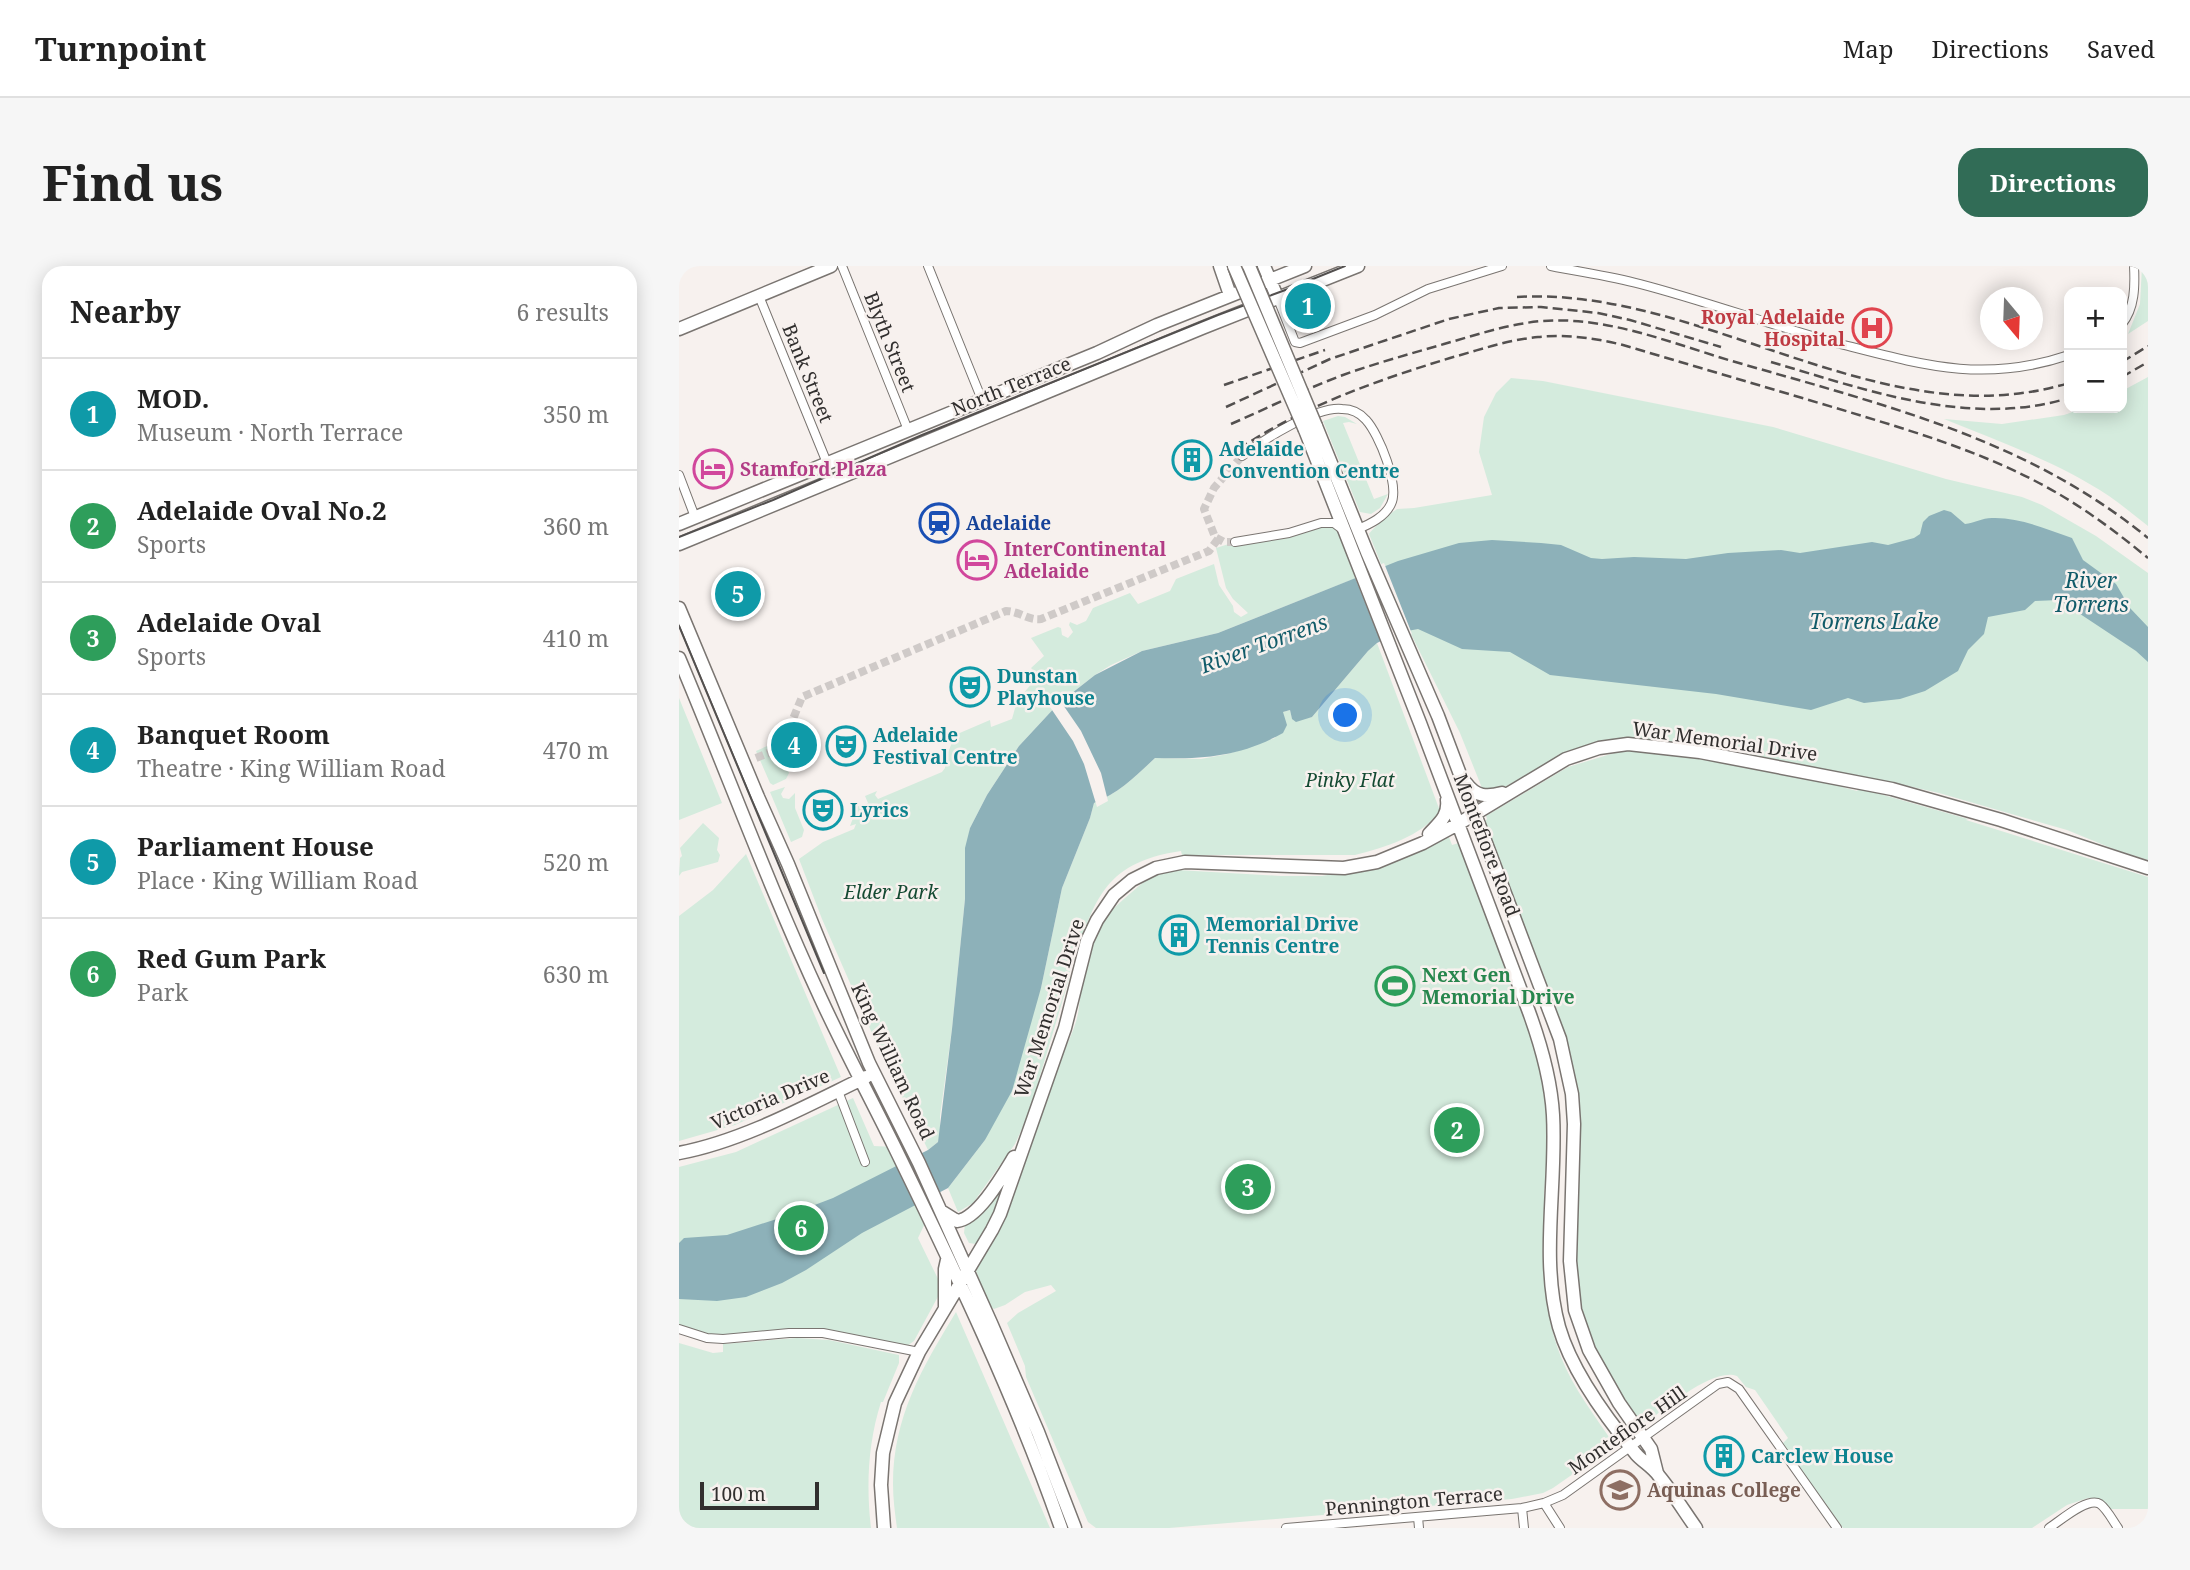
<!DOCTYPE html>
<html lang="en">
<head>
<meta charset="utf-8">
<style>
	:root { --surface:#fff; --page:#f6f6f6; --text:#222; --muted:#767676; --line:#e0e0e0; --accent:#316c56 }
	body { margin:0; font-family:"Noto Serif",serif; background:var(--page); color:var(--text) }
	.controls { position:absolute; right:21px; top:21px; display:grid; overflow:hidden; border-radius:14px; box-shadow:0 4px 18px #0003 }
	.controls button { width:63px; height:63px; display:grid; place-items:center; padding:0; border:0; border-bottom:2px solid var(--line); background:var(--surface); color:var(--text); font:35px sans-serif }
	.compass { position:absolute; left:1301px; top:21px; width:63px; height:63px; border-radius:50%; background:var(--surface); box-shadow:0 4px 18px #0003; rotate:161deg }
	.scale { position:absolute; left:21px; bottom:18px; width:119px; box-sizing:border-box; padding-left:7px; border:4px solid #312f2e; border-top:0; font-size:19px; line-height:24px; white-space:nowrap; color:#312f2e; -webkit-text-stroke:5px #f7f1ee; paint-order:stroke }
	.you { position:absolute; left:667px; top:450px; width:24px; height:24px; margin:-18px; border:5px solid #fff; border-radius:50%; background:#1a73e8; box-shadow:0 0 0 10px #1a73e833 }
	.badge { display:grid; place-items:center; width:46px; height:46px; border-radius:50%; background:var(--accent); color:#fff; font-size:23px; font-weight:700 }
	.pin { position:absolute; translate:-50% -50%; border:4px solid #fff; box-shadow:0 2px 7px #0006 }
	.list { margin:0; padding:0; list-style:none }
	h2 { display:flex; justify-content:space-between; align-items:center; height:91px; margin:0; padding:0 28px; font-size:30px }
	h2 small { font-size:23px; font-weight:400; color:var(--muted) }
	.list li { display:grid; grid-template-columns:46px 1fr auto; gap:21px; align-items:center; box-sizing:border-box; height:112px; padding:0 28px; border-top:2px solid var(--line) }
	.list b { display:block; font-size:26px; white-space:nowrap }
	.list p { margin:0; font-size:23px; white-space:nowrap; color:var(--muted) }
	.list em { font-size:23px; font-style:normal; color:var(--muted) }
	.map { position:relative; flex:none; width:1469px; height:1262px; overflow:hidden; border-radius:21px }
	header { display:flex; align-items:center; gap:42px; box-sizing:border-box; height:98px; padding:0 35px; background:var(--surface); border-bottom:2px solid var(--line) }
	header strong { font-size:33px }
	nav { display:flex; gap:38px; margin-inline-start:auto; font-size:24px }
	.intro { display:flex; align-items:center; justify-content:space-between; box-sizing:border-box; height:168px; padding:0 42px }
	h1 { margin:0; font-size:49px }
	.button { padding:18px 32px; border-radius:21px; background:var(--accent); color:#fff; font-size:24px; font-weight:700 }
	main { display:flex; gap:42px; padding:0 42px }
	aside { flex:1; background:var(--surface); border-radius:21px; box-shadow:0 4px 18px #0003 }
	.map>svg:first-child { display:block }
	.green { fill:#d4ebdd }
	.water { fill:#8db1b9 }
	.pier { fill:#f7f1ee }
	.lines { fill:none; stroke-linecap:round; stroke-linejoin:round }
	.street-tunnel { stroke:#cfcac8; stroke-width:8; stroke-dasharray:8 4; stroke-linecap:butt }
	.street-casing { stroke:#7a7571; stroke-width:10 }
	.secondary-casing { stroke:#7a7571; stroke-width:15 }
	.street { stroke:#fff; stroke-width:8 }
	.secondary { stroke:#fff; stroke-width:12 }
	.tram { stroke:#53504f; stroke-width:2 }
	.rail { stroke:#53504f; stroke-width:2.5; stroke-dasharray:10 5; stroke-linecap:butt }
	.secondary-bridge-casing { stroke:#7a7571; stroke-width:15; stroke-linecap:butt }
	.secondary-bridge { stroke:#fff; stroke-width:12 }
	.labels { text-anchor:middle; stroke-width:5; stroke-linejoin:round; paint-order:stroke }
	.health-label { font-size:19px; font-weight:bold; fill:#be3a42; stroke:#f7f1ee; text-anchor:end }
	.street-label { font-size:19px; fill:#312f2e; stroke:#f7f1ee }
	.culture-label { font-size:19px; font-weight:bold; fill:#0d838f; stroke:#f7f1ee; text-anchor:start }
	.hotel-label { font-size:19px; font-weight:bold; fill:#b23c85; stroke:#f7f1ee; text-anchor:start }
	.transit-label { font-size:19px; font-weight:bold; fill:#164399; stroke:#f7f1ee; text-anchor:start }
	.park-label { font-size:19px; font-style:italic; fill:#144a32; stroke:#f7f1ee }
	.leisure-label { font-size:19px; font-weight:bold; fill:#27864d; stroke:#f7f1ee; text-anchor:start }
	.education-label { font-size:19px; font-weight:bold; fill:#785e54; stroke:#f7f1ee; text-anchor:start }
	.water-label { font-size:21px; font-style:italic; fill:#115b69; stroke:#f7f1ee }
</style>
</head>
<body>
<header>
<strong>Turnpoint</strong>
<nav><a>Map</a><a>Directions</a><a>Saved</a></nav>
</header>
<div class="intro"><h1>Find us</h1><a class="button">Directions</a></div>
<main>
<aside>
<h2>Nearby<small>6 results</small></h2>
<ul class="list">
<li><span class="badge" style="background:#0f9aa8">1</span><div><b>MOD.</b><p>Museum · North Terrace</p></div><em>350 m</em></li>
<li><span class="badge" style="background:#2e9e5b">2</span><div><b>Adelaide Oval No.2</b><p>Sports</p></div><em>360 m</em></li>
<li><span class="badge" style="background:#2e9e5b">3</span><div><b>Adelaide Oval</b><p>Sports</p></div><em>410 m</em></li>
<li><span class="badge" style="background:#0f9aa8">4</span><div><b>Banquet Room</b><p>Theatre · King William Road</p></div><em>470 m</em></li>
<li><span class="badge" style="background:#0f9aa8">5</span><div><b>Parliament House</b><p>Place · King William Road</p></div><em>520 m</em></li>
<li><span class="badge" style="background:#2e9e5b">6</span><div><b>Red Gum Park</b><p>Park</p></div><em>630 m</em></li>
</ul>
</aside>
<div class="map">
<svg width="1469" height="1262" viewBox="0 0 1469 1262">
	<rect width="100%" height="100%" fill="#f7f1ee"/>
	<path class="green" d="M 1463,0 L 1469,0 L 1469,55 L 1449,68 L 1461,38 Z
		M 1469,111 L 1469,260 C 1456,250 1443,239 1430,230 C 1379,196 1321,176 1265,153 L 1323,158 L 1385,149 L 1405,142 L 1443,142 L 1443,125 Z
		M 832,112 L 864,115 L 1094,161 L 1267,213 L 1343,231 L 1363,239 L 1417,270 L 1469,307 L 1469,594 L 1437,584 L 1388,564 L 1260,527 L 1211,516 L 1096,494 L 981,477 L 884,489 L 822,523 L 805,527 L 781,467 L 723,350 L 690,268 C 693,263 712,247 718,243 L 735,242 L 813,229 L 800,186 L 805,151 L 817,127 Z
		M 659,150 L 666,151 L 678,158 L 670,156 L 664,157 L 695,233 L 709,228 L 701,242 L 692,248 L 681,246 L 644,155 Z
		M 655,257 L 682,310 L 539,367 L 463,385 L 432,399 L 416,409 L 379,438 L 340,480 L 308,529 L 291,562 L 286,592 L 286,633 L 273,763 L 261,850 L 261,867 L 259,876 L 249,884 L 199,781 L 143,653 L 120,593 L 144,576 L 175,563 L 177,558 L 171,560 L 179,539 L 183,541 L 189,537 L 186,530 L 198,525 L 196,529 L 199,533 L 263,506 L 266,502 L 266,494 L 276,469 L 311,454 L 312,461 L 333,453 L 338,435 L 359,410 L 352,402 L 365,390 L 352,372 L 379,361 L 382,362 L 383,369 L 389,372 L 394,366 L 390,359 L 391,356 L 398,359 L 407,355 L 414,342 L 451,327 L 459,338 L 491,325 L 497,313 L 535,298 L 540,319 L 554,340 L 555,346 L 562,351 L 569,347 L 554,333 L 547,322 L 537,282 L 556,276 Z
		M 698,377 L 761,545 C 742,571 706,581 676,589 L 503,589 L 502,585 C 421,597 416,637 391,704 L 390,713 L 349,850 L 336,878 L 294,937 L 279,946 L 269,922 L 306,874 L 362,722 L 383,622 L 411,552 L 415,537 C 440,527 456,511 476,492 L 522,493 L 549,488 L 596,472 L 604,446 L 611,444 L 613,453 L 633,451 L 689,385 Z
		M 0,432 L 43,537 L 0,554 Z
		M 95,477 L 102,489 L 106,491 L 110,507 L 107,513 L 94,519 L 91,517 L 77,485 Z
		M 955,481 L 1164,516 L 1163,521 L 1178,525 L 1180,522 L 1289,553 L 1287,554 L 1469,611 L 1469,1243 L 1431,1243 L 1423,1234 L 1409,1232 L 1388,1239 L 1353,1262 L 1164,1262 L 1103,1178 L 1109,1172 L 1076,1124 L 1067,1121 L 1058,1110 C 1035,1101 988,1141 969,1155 L 958,1156 L 909,1078 L 896,1034 L 898,854 L 851,679 L 806,555 L 808,553 L 807,550 L 889,501 Z
		M 106,521 L 102,528 L 104,532 L 110,533 L 116,527 L 116,542 L 125,564 L 123,571 L 112,576 L 91,526 Z
		M 24,557 L 40,572 L 38,584 L 41,589 L 39,596 L 3,606 L 0,610 L 1,592 L 3,590 L 1,582 Z
		M 770,571 L 773,579 L 780,577 C 812,660 854,751 867,839 C 872,870 866,903 865,934 C 864,987 862,1041 882,1091 C 894,1122 916,1150 934,1177 L 934,1180 L 874,1222 L 864,1227 L 833,1233 L 490,1262 L 417,1262 L 409,1256 L 347,1111 L 346,1100 L 328,1057 L 339,1047 L 377,1025 L 372,1019 L 346,1026 L 326,1039 L 315,1043 L 310,1039 L 297,1005 L 320,963 L 379,793 L 383,791 C 389,775 399,757 400,740 C 403,715 408,686 418,662 C 422,652 462,617 472,611 C 481,607 489,606 498,604 L 602,610 L 643,610 L 709,598 Z
		M 67,588 L 162,811 L 56,859 L 0,875 L 0,650 L 34,624 Z
		M 174,832 L 195,880 L 216,881 L 249,951 L 239,972 L 262,1019 L 262,1025 L 235,1075 L 228,1080 L 127,1063 L 44,1070 L 31,1069 L 0,1060 L 0,901 L 57,886 Z
		M 328,906 C 322,932 311,955 297,978 L 290,977 L 285,967 L 286,958 Z
		M 277,1046 L 371,1262 L 218,1262 C 216,1248 214,1233 214,1218 C 214,1151 243,1102 277,1046 Z
		M 118,1072 L 150,1074 L 220,1089 L 220,1097 L 204,1136 L 202,1136 C 189,1177 187,1220 192,1262 L 0,1262 L 0,1077 L 34,1087 L 44,1086 L 44,1078 Z"/>
	<path class="water" d="M 1265,244 L 1272,246 L 1286,258 C 1295,257 1303,252 1313,252 C 1340,251 1367,263 1393,272 L 1404,294 L 1437,318 L 1451,342 L 1469,361 L 1469,396 L 1457,385 L 1380,334 L 1356,335 L 1346,344 L 1309,351 L 1305,368 L 1289,384 L 1279,405 L 1246,425 L 1221,433 L 1185,437 L 1169,432 L 1132,444 L 1037,428 L 871,409 L 831,386 L 783,383 L 739,363 L 718,367 L 698,377 L 689,385 L 633,451 L 617,456 L 613,453 L 611,444 L 604,446 L 608,459 L 604,467 C 560,491 525,493 476,492 C 456,511 440,527 415,537 L 411,552 L 383,622 L 362,722 L 333,825 L 306,874 L 269,922 L 183,967 L 127,1004 L 103,1017 L 67,1031 L 38,1035 L 0,1033 L 0,977 L 5,972 L 48,969 L 104,951 L 154,932 L 249,884 L 259,876 L 273,763 L 286,633 L 286,582 L 291,562 L 308,529 L 340,480 L 379,438 L 416,409 L 463,385 L 539,367 L 719,295 L 780,277 L 813,274 L 862,277 L 882,279 L 912,292 L 923,293 L 955,291 L 1007,293 L 1049,287 L 1102,284 L 1121,287 L 1193,276 L 1209,279 L 1235,272 L 1241,268 L 1244,256 L 1250,250 Z"/>
	<path class="pier" d="M 705,297 L 733,368 L 719,371 L 703,379 L 675,309 Z
		M 380,433 L 402,465 L 422,507 L 429,535 L 418,541 L 405,498 L 394,475 L 371,441 Z"/>
	<g class="lines">
		<path class="street-tunnel" d="M 556,276 L 545,276 L 536,271 L 525,243 L 535,222 L 563,190
			M 77,492 L 102,482 L 123,431 L 327,345 C 340,345 350,355 362,353 L 530,285 L 539,273"/>
		<g class="street-casing">
			<path id="street" d="M 163,0 L 229,164
				M 249,0 L 303,134
				M 872,0 C 901,6 932,10 961,18 C 1030,36 1097,61 1165,79 C 1247,100 1307,117 1390,89
				M 80,30 L 148,197
				M 599,33 L 616,76 L 621,77 L 696,49 L 749,23 L 823,0
				M 1443,58 C 1456,42 1456,20 1455,0
				M 563,190 C 584,174 637,140 663,143 C 672,143 681,147 687,154 C 700,168 721,220 712,238 C 706,251 691,258 679,263
				M 0,209 L 16,251
				M 556,276 L 610,267 L 642,257 L 655,257 L 663,263
				M 159,825 L 186,896
				M 0,1063 L 28,1072 L 44,1073 L 110,1067 L 144,1067 L 240,1086
				M 865,1237 L 881,1262
				M 843,1242 L 845,1262
				M 739,1251 L 740,1262
				M 607,1262 L 843,1242 L 865,1237 L 884,1229 L 1039,1118 L 1049,1116 L 1060,1123 L 1158,1262
				M 1370,1262 C 1381,1255 1409,1230 1421,1238 C 1428,1243 1434,1255 1439,1262"/>
		</g>
		<g class="secondary-casing">
			<path id="secondary" d="M 541,0 L 551,29
				M 585,0 L 599,33
				M 0,63 L 152,0
				M 637,160 L 688,286 L 759,450 L 881,773 L 893,828 L 895,858 L 891,995 L 896,1044 L 910,1084 L 940,1137 L 972,1183 L 978,1207
				M 626,164 L 741,457 L 850,746 C 862,779 872,814 874,849 C 878,919 861,993 880,1061 C 893,1106 928,1153 957,1188 C 964,1196 974,1201 980,1210 C 994,1227 1005,1245 1017,1262
				M 0,258 L 418,87 L 478,59 L 626,0
				M 0,278 L 523,62 L 679,0
				M 0,342 L 79,531 L 109,598 L 190,797 L 240,897 L 312,1057 L 359,1166 L 396,1262
				M 0,392 C 48,506 90,621 142,733 C 165,783 191,831 215,880 C 275,1003 337,1132 382,1262
				M 787,517 C 797,531 808,531 823,527
				M 750,568 C 760,557 770,550 768,534
				M 0,887 C 64,875 129,839 187,811
				M 262,945 L 278,955 C 299,953 324,909 335,891
				M 266,1042 L 266,1003 L 268,994
				M 205,1262 L 202,1219 L 204,1187 L 216,1137 L 240,1086 L 313,964 L 321,948 L 386,762 L 408,675 L 418,654 L 435,629 L 453,614 L 477,602 L 506,596 L 665,602 L 698,596 L 744,577 L 779,558 L 887,493 L 920,482 L 949,478 L 1021,486 L 1213,523 L 1322,554 L 1469,602"/>
		</g>
		<use href="#street" class="street"/>
		<use href="#secondary" class="secondary"/>
		<path class="tram" d="M 0,271 L 94,234 L 243,169 L 539,49 L 609,23 L 666,0
			M 0,360 L 145,707"/>
		<path class="rail" d="M 838,31 C 1025,20 1202,174 1390,117
			M 1092,96 C 1188,124 1290,162 1390,132
			M 1443,96 L 1469,80
			M 1443,111 L 1469,96
			M 545,119 L 646,84
			M 547,141 L 651,93 L 770,53 L 820,42 L 862,41 L 919,47 L 951,54 L 1042,81
			M 552,158 C 589,142 626,123 664,109 C 697,97 731,88 765,78 C 797,69 829,58 863,55 C 928,50 992,77 1053,95 C 1201,138 1347,172 1469,272
			M 560,183 C 622,141 699,114 771,92 C 800,84 828,74 859,71 C 887,68 916,72 944,79 C 1015,100 1086,121 1157,142 C 1226,163 1296,183 1360,217 C 1400,238 1435,264 1469,292"/>
		<g class="secondary-bridge-casing">
			<path id="secondary-bridge" d="M 555,0 L 626,164
				M 570,0 L 637,160"/>
		</g>
		<use href="#secondary-bridge" class="secondary-bridge"/>
	</g>
	<defs>
		<g id="hospital-ring" transform="scale(2.0125)"><circle r="9.5" fill="#f7f1ee" stroke="#e0444e" stroke-width="1.5"/><path d="M-5-5h3v3.5h4V-5h3V5h-3V1.5h-4V5h-3Z" fill="#e0444e"/></g>
		<g id="building-ring" transform="scale(2.0125)"><circle r="9.5" fill="#f7f1ee" stroke="#0f9aa8" stroke-width="1.5"/><path d="M-4-6H4V6H1V3H-1V6H-4ZM-2.5-4.3h1.7v1.8h-1.7ZM.8-4.3h1.7v1.8H.8ZM-2.5-1h1.7V.8h-1.7ZM.8-1h1.7V.8H.8Z" fill="#0f9aa8"/></g>
		<g id="hotel-ring" transform="scale(2.0125)"><circle r="9.5" fill="#f7f1ee" stroke="#d1479c" stroke-width="1.5"/><path d="M-6-4.5h1.5V1H6V5H4.5V3h-9V5H-6ZM-4 0a1.8 1.8 0 1 1 3.6 0ZM.5 0V-2.5h3Q6-2.5 6 0Z" fill="#d1479c"/></g>
		<g id="station-ring" transform="scale(2.0125)"><circle r="9.5" fill="#f7f1ee" stroke="#1a4fb4" stroke-width="1.5"/><path d="M-3-6H3Q5-6 5-4V2Q5 4 3 4L4.5 6H3L1.5 4h-3L-3 6H-4.5L-3 4Q-5 4-5 2V-4Q-5-6-3-6ZM-3.5-4v3h7v-3ZM-3.5 1v1.5H-2V1ZM2 1v1.5H3.5V1Z" fill="#1a4fb4"/></g>
		<g id="theatre-ring" transform="scale(2.0125)"><circle r="9.5" fill="#f7f1ee" stroke="#0f9aa8" stroke-width="1.5"/><path d="M-5-5.5Q0-4 5-5.5V0Q5 5 0 6Q-5 5-5 0ZM-3.3-2.5H-1v1.5H-3.3ZM1-2.5H3.3v1.5H1ZM-2.8 1Q0 5.5 2.8 1Z" fill="#0f9aa8"/></g>
		<g id="stadium-ring" transform="scale(2.0125)"><circle r="9.5" fill="#f7f1ee" stroke="#2e9e5b" stroke-width="1.5"/><path d="M0-5a6.5 5 0 1 0 0 10a6.5 5 0 1 0 0-10ZM-3.5-1.8h7v3.6h-7Z" fill="#2e9e5b"/></g>
		<g id="university-ring" transform="scale(2.0125)"><circle r="9.5" fill="#f7f1ee" stroke="#8d6e63" stroke-width="1.5"/><path d="M0-5L7-2L0 1L-7-2ZM-4 1L0 2.5L4 1V4Q0 6-4 4Z" fill="#8d6e63"/></g>
	</defs>
	<g fill-rule="evenodd">
		<use href="#hospital-ring" x="1193" y="62"/>
		<use href="#building-ring" x="513" y="194"/>
		<use href="#hotel-ring" x="34" y="203"/>
		<use href="#station-ring" x="260" y="257"/>
		<use href="#hotel-ring" x="298" y="294"/>
		<use href="#theatre-ring" x="291" y="421"/>
		<use href="#theatre-ring" x="167" y="480"/>
		<use href="#theatre-ring" x="144" y="544"/>
		<use href="#building-ring" x="500" y="669"/>
		<use href="#stadium-ring" x="716" y="720"/>
		<use href="#building-ring" x="1045" y="1190"/>
		<use href="#university-ring" x="941" y="1224"/>
	</g>
	<g class="labels">
		<g class="health-label">
			<text x="1166" y="58">Royal Adelaide<tspan x="1166" dy="22">Hospital</tspan></text>
		</g>
		<g class="street-label">
			<text transform="translate(211 76) rotate(68)" y="7">Blyth Street</text>
			<text transform="translate(129 107) rotate(68)" y="7">Bank Street</text>
			<text transform="translate(332 120) rotate(-22)" y="7">North Terrace</text>
			<text transform="translate(1046 475) rotate(8)" y="7">War Memorial Drive</text>
			<text transform="translate(808 579) rotate(69)" y="7">Montefiore Road</text>
			<text transform="translate(370 742) rotate(-72)" y="7">War Memorial Drive</text>
			<text transform="translate(214 795) rotate(65)" y="7">King William Road</text>
			<text transform="translate(91 833) rotate(-23)" y="7">Victoria Drive</text>
			<text transform="translate(948 1164) rotate(-35)" y="7">Montefiore Hill</text>
			<text transform="translate(735 1235) rotate(-5)" y="7">Pennington Terrace</text>
		</g>
		<g class="culture-label">
			<text x="540" y="190">Adelaide<tspan x="540" dy="22">Convention Centre</tspan></text>
			<text x="318" y="417">Dunstan<tspan x="318" dy="22">Playhouse</tspan></text>
			<text x="194" y="476">Adelaide<tspan x="194" dy="22">Festival Centre</tspan></text>
			<text x="171" y="551">Lyrics</text>
			<text x="527" y="665">Memorial Drive<tspan x="527" dy="22">Tennis Centre</tspan></text>
			<text x="1072" y="1197">Carclew House</text>
		</g>
		<g class="hotel-label">
			<text x="61" y="210">Stamford Plaza</text>
			<text x="325" y="290">InterContinental<tspan x="325" dy="22">Adelaide</tspan></text>
		</g>
		<g class="transit-label">
			<text x="287" y="264">Adelaide</text>
		</g>
		<g class="park-label">
			<text x="671" y="521">Pinky Flat</text>
			<text x="212" y="633">Elder Park</text>
		</g>
		<g class="leisure-label">
			<text x="743" y="716">Next Gen<tspan x="743" dy="22">Memorial Drive</tspan></text>
		</g>
		<g class="education-label">
			<text x="968" y="1231">Aquinas College</text>
		</g>
		<g class="water-label">
			<text x="1412" y="322">River<tspan x="1412" dy="24">Torrens</tspan></text>
			<text x="1195" y="363">Torrens Lake</text>
			<text transform="translate(585 378) rotate(-20)" y="7">River Torrens</text>
		</g>
	</g>
</svg>
<div class="controls">
<button>+</button>
<button>−</button>
</div>
<svg class="compass" viewBox="-18 -18 36 36"><path d="M0-13l5 13h-10z" fill="#e53935"/><path d="M0 13l5-13h-10z" fill="#767676"/></svg>
<div class="scale">100 m</div>
<div class="you"></div>
<div class="pin badge" style="left:629px;top:40px;background:#0f9aa8">1</div>
<div class="pin badge" style="left:778px;top:864px;background:#2e9e5b">2</div>
<div class="pin badge" style="left:569px;top:921px;background:#2e9e5b">3</div>
<div class="pin badge" style="left:115px;top:479px;background:#0f9aa8">4</div>
<div class="pin badge" style="left:59px;top:328px;background:#0f9aa8">5</div>
<div class="pin badge" style="left:122px;top:962px;background:#2e9e5b">6</div>
</div>
</main>
</body>
</html>
